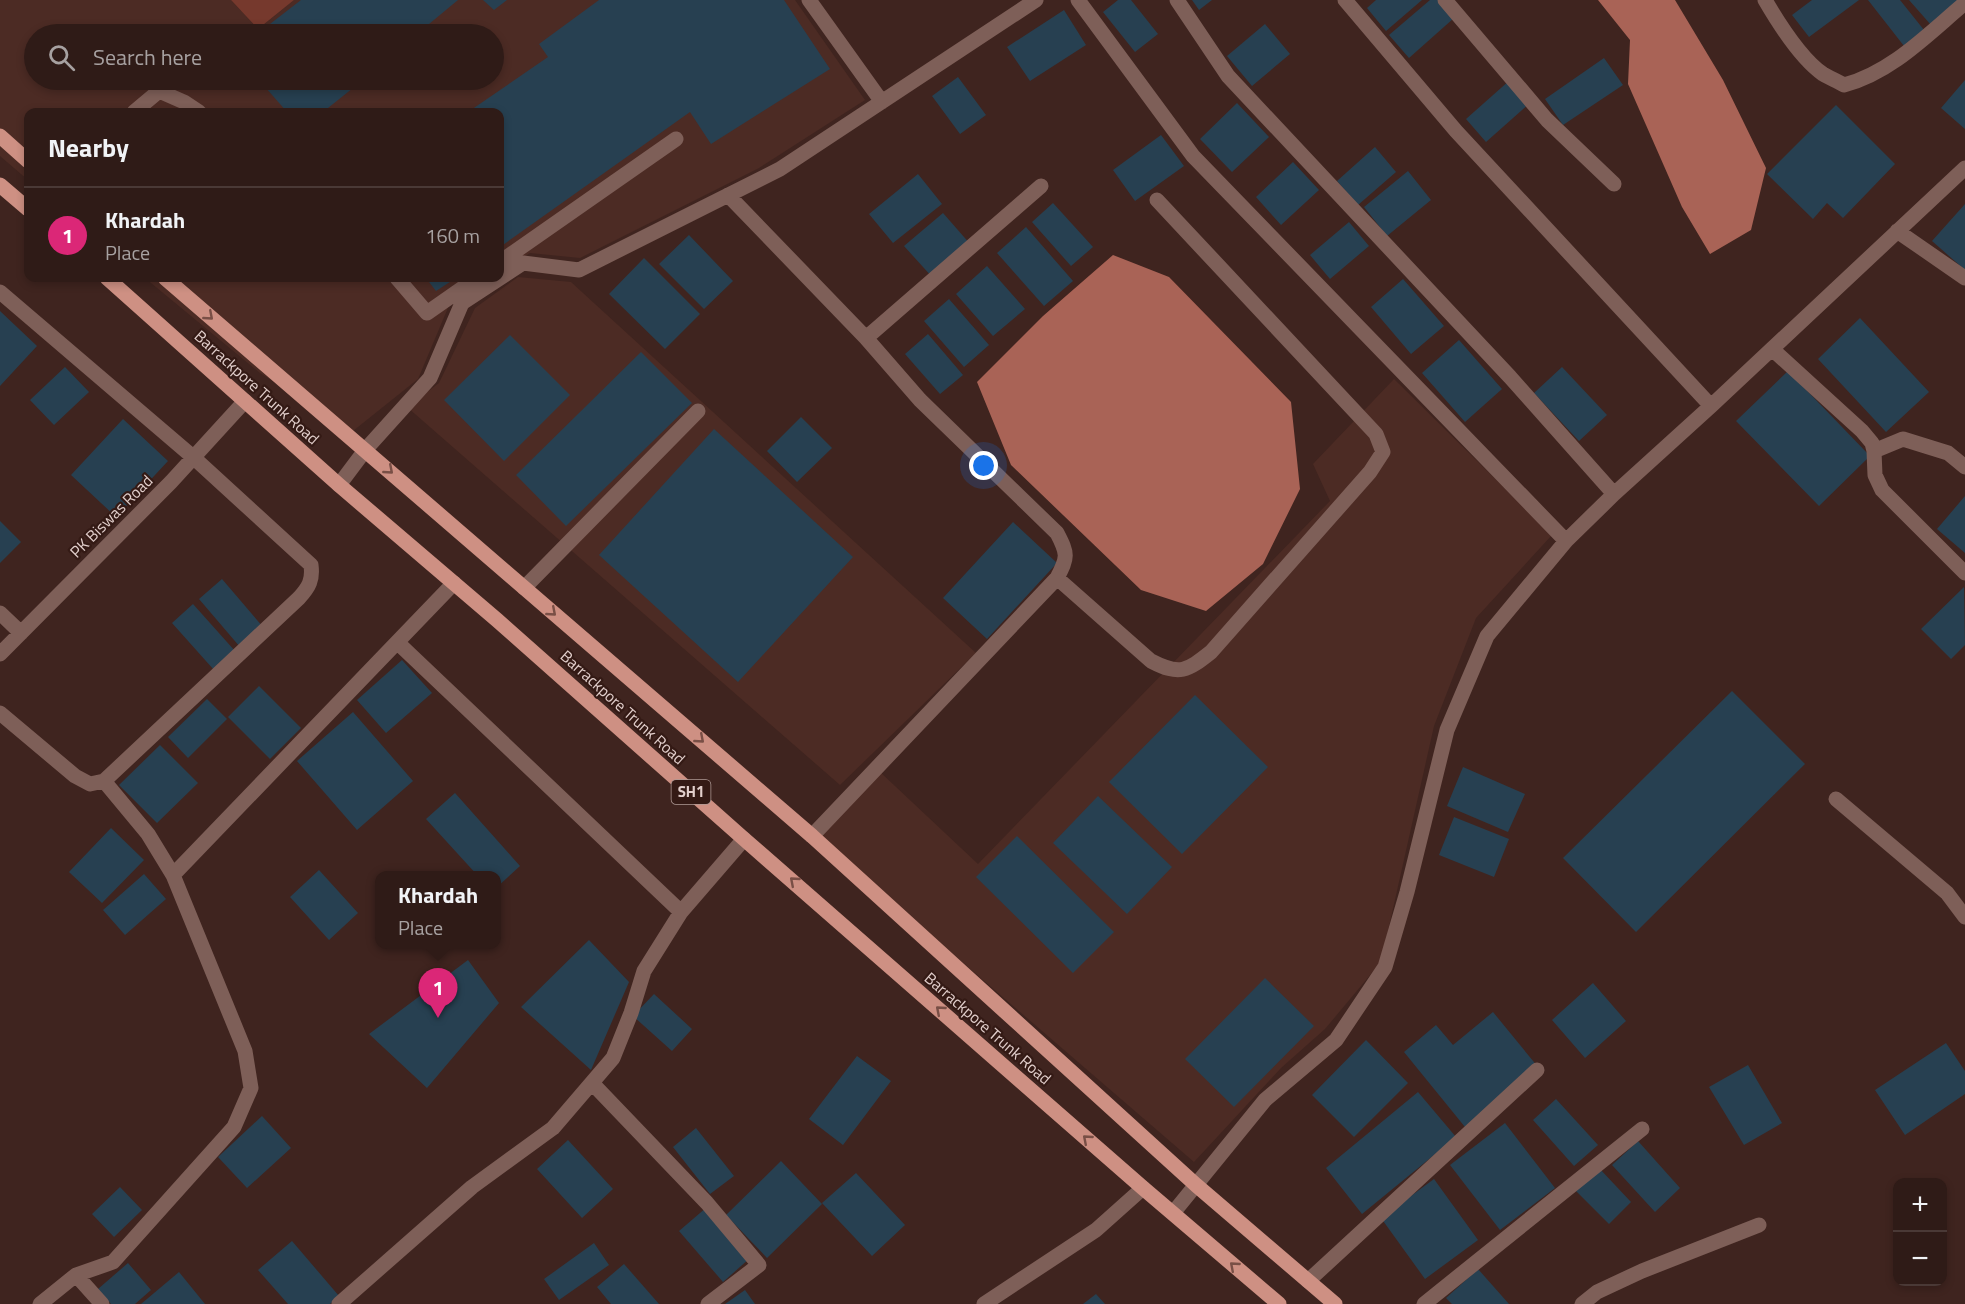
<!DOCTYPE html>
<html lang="en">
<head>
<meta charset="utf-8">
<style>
	:root { --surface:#2f1b17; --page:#3b2824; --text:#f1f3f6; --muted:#a7a1a1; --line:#4a3936; --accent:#db2777 }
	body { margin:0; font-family:"Titillium Web",sans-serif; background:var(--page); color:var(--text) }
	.controls { position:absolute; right:18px; bottom:18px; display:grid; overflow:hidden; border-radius:12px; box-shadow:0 3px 9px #0003 }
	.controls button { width:54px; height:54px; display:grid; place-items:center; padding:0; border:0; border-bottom:2px solid var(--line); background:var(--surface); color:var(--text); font:30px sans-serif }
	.you { position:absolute; left:984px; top:466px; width:21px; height:21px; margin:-15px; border:4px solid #fff; border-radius:50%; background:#1a73e8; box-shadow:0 0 0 9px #1a73e833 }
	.badge { display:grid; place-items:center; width:39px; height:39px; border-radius:50%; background:var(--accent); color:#fff; font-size:20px; font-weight:700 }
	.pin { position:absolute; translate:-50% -50px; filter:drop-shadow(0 2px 3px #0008) }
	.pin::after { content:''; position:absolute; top:32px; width:21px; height:18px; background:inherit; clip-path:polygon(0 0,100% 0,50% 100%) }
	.popup { position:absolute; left:375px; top:871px; width:126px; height:78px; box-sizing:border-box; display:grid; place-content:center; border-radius:12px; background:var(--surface); filter:drop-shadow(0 2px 4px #0005); font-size:20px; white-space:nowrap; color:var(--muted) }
	.popup b { font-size:22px; color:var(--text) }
	.popup::after { content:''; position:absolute; left:50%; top:100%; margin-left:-12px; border:12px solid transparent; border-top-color:var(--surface) }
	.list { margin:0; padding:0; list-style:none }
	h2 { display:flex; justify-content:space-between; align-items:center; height:78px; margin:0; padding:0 24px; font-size:26px }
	h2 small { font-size:20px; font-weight:400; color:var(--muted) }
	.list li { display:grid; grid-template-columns:39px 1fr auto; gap:18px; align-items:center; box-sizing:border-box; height:96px; padding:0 24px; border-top:2px solid var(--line) }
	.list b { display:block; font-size:22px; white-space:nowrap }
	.list p { margin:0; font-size:20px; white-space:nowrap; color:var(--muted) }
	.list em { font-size:20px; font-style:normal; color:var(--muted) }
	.icon { flex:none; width:33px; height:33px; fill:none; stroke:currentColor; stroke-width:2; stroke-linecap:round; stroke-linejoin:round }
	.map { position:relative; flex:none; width:1965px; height:1304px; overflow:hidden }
	.search { position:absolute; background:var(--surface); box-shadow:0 3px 9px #0003; left:24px; top:24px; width:480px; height:66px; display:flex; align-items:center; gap:15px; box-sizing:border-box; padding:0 21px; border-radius:33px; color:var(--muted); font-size:22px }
	.panel { position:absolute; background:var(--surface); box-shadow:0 3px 9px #0003; left:24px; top:108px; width:480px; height:174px; border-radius:12px }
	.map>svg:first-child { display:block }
	.built { fill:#4c2b24; fill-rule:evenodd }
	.green { fill:#76392d }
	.water { fill:#a96356 }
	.building { fill:#274051 }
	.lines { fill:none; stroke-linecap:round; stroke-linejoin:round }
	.minor { stroke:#7e5f58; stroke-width:15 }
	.major { stroke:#ce9083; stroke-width:15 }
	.oneway { stroke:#794f46 }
	.labels { text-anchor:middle; stroke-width:4.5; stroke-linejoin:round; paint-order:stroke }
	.shield { fill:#341a15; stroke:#ae9995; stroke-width:1.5 }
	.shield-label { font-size:15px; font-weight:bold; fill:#e2cfcc }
	.street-label { font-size:16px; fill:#e2cfcc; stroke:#341a15 }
</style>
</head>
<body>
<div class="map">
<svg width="1965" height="1304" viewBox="0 0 1965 1304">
	<rect width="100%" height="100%" fill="#3f241f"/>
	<path class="built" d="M 0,0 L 231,0 L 258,29 L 294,0 L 795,0 L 865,100 L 759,168 L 580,258 L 530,253 L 500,272 L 500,112 L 28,112 L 28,180 L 0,156 ZM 34,34 L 494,34 L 494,80 L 34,80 Z
		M 518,277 L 571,282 L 976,653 L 840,785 L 407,407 L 439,383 L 475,308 Z
		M 145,278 L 490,278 L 450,303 L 418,379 L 353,431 L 260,373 Z
		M 1394,379 L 1552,535 L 1476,618 L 1434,726 L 1381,962 L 1325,1029 L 1281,1068 L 1194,1162 L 918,924 L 817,841 L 879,771 L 978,864 L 1330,501 L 1313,464 Z"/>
	<path class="green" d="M 231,0 L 294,0 L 258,29 Z"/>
	<path class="water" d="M 1598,0 L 1675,0 L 1723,80 L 1766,168 L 1751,230 L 1710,254 L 1682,207 L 1628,84 L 1630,40 Z
		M 1113,255 L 1169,277 L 1291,402 L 1300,489 L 1263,564 L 1206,611 L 1141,590 L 1011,465 L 977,382 L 1043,316 Z"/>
	<path class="building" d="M 301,0 L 458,0 L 417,34 L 257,34 Z
		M 483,0 L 507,0 L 494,10 Z
		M 599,0 L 784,0 L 830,69 L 711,144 L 690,112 L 500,247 L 500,112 L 468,112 L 548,57 L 539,44 Z
		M 1118,0 L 1131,0 L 1158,34 L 1135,52 L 1103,12 Z
		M 1192,0 L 1212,0 L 1199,10 Z
		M 1376,0 L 1422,0 L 1386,31 L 1367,8 Z
		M 1430,0 L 1439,0 L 1454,18 L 1409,58 L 1389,35 Z
		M 1812,0 L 1859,0 L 1809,37 L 1792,15 Z
		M 1868,0 L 1900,0 L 1924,30 L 1904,46 Z
		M 1909,0 L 1960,0 L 1931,25 Z
		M 1064,10 L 1086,45 L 1030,81 L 1007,47 Z
		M 1265,24 L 1290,54 L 1252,86 L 1227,56 Z
		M 1604,58 L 1623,85 L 1563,125 L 1545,99 Z
		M 958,77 L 986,115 L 960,134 L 932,96 Z
		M 259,80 L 363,80 L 323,112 L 287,112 Z
		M 1510,80 L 1531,102 L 1486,142 L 1466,119 Z
		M 1965,80 L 1965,129 L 1941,108 Z
		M 1237,103 L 1269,137 L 1232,172 L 1200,139 Z
		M 1836,105 L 1895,164 L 1843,218 L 1827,203 L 1813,219 L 1767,174 Z
		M 1161,135 L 1184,166 L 1135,201 L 1113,170 Z
		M 1375,147 L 1396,172 L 1358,205 L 1337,181 Z
		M 1293,162 L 1319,190 L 1281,225 L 1256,197 Z
		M 1408,171 L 1431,200 L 1387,236 L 1364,207 Z
		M 918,174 L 942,204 L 893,243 L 869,214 Z
		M 1053,203 L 1093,247 L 1071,266 L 1032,222 Z
		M 1965,204 L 1965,270 L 1932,241 Z
		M 943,213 L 971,245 L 933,278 L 904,246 Z
		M 1349,222 L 1369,246 L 1330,279 L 1310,255 Z
		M 1026,227 L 1073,281 L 1044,306 L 997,253 Z
		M 689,235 L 733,281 L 704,309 L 659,264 Z
		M 644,258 L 700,314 L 665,349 L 609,294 Z
		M 987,266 L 1025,309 L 993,336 L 956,294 Z
		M 426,278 L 456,278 L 436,291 Z
		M 1403,279 L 1444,326 L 1411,354 L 1371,307 Z
		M 949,299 L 989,345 L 964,367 L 924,321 Z
		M 0,311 L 37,346 L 0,386 Z
		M 1860,318 L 1929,392 L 1886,432 L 1818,359 Z
		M 928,334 L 963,375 L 940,394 L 905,354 Z
		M 510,335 L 570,395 L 504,461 L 444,400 Z
		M 1459,340 L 1502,389 L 1465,422 L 1422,373 Z
		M 641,352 L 692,403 L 566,526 L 516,475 Z
		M 65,367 L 89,392 L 54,425 L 30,400 Z
		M 1562,367 L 1607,415 L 1579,441 L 1534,393 Z
		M 1788,371 L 1870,456 L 1819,506 L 1736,421 Z
		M 801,417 L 832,448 L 797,482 L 767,451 Z
		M 123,419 L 168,461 L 116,517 L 71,475 Z
		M 714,429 L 853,557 L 738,682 L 599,555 Z
		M 1965,496 L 1965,553 L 1937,529 Z
		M 0,521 L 21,542 L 0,563 Z
		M 1013,522 L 1057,563 L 987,639 L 943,598 Z
		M 222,579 L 263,627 L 240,647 L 199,599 Z
		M 1964,587 L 1965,645 L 1951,659 L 1921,629 Z
		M 193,604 L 235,651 L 214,670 L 172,623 Z
		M 402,660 L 432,693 L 386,733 L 357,700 Z
		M 259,686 L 301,728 L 270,759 L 228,717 Z
		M 1732,691 L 1805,764 L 1636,932 L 1563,858 Z
		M 1195,695 L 1268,767 L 1182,854 L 1109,782 Z
		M 207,699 L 227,719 L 188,758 L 168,737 Z
		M 353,712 L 413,781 L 357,830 L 297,761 Z
		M 160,745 L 198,783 L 157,823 L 119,785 Z
		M 1463,767 L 1525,794 L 1508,832 L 1447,806 Z
		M 455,793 L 520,866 L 496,888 L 496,876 L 478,876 L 426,819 Z
		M 1098,796 L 1172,867 L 1127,914 L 1053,843 Z
		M 1454,817 L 1509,839 L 1494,877 L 1439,855 Z
		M 111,828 L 144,860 L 102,903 L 69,872 Z
		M 1017,836 L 1114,932 L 1073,973 L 976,877 Z
		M 319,870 L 358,913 L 329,940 L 290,897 Z
		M 144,874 L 166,899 L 125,935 L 103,910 Z
		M 589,940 L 629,982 L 591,1070 L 521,1007 Z
		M 468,960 L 499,1003 L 427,1088 L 369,1034 Z
		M 1265,978 L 1314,1026 L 1234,1107 L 1185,1059 Z
		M 1593,983 L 1626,1021 L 1585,1058 L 1552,1020 Z
		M 654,994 L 692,1029 L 672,1051 L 633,1016 Z
		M 1493,1012 L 1538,1067 L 1465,1127 L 1404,1052 L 1436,1025 L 1453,1045 Z
		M 1366,1040 L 1408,1083 L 1354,1137 L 1312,1095 Z
		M 1946,1043 L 1965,1071 L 1965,1094 L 1905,1135 L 1875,1090 Z
		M 857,1056 L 891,1081 L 843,1145 L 809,1119 Z
		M 1748,1065 L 1782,1123 L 1744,1145 L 1709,1087 Z
		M 1418,1092 L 1456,1137 L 1362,1214 L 1326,1168 Z
		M 1556,1099 L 1598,1145 L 1574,1166 L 1533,1120 Z
		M 262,1116 L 291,1148 L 247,1188 L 218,1157 Z
		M 1505,1123 L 1555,1188 L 1500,1230 L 1450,1165 Z
		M 696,1128 L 734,1176 L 710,1194 L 673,1147 Z
		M 568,1140 L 613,1189 L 582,1218 L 537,1169 Z
		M 1638,1141 L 1680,1188 L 1655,1212 L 1612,1165 Z
		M 781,1161 L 822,1204 L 767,1258 L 726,1215 Z
		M 1599,1168 L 1631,1202 L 1609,1224 L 1576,1191 Z
		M 856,1173 L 905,1225 L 872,1256 L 822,1203 Z
		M 1434,1179 L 1478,1240 L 1425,1279 L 1381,1218 Z
		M 120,1187 L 142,1210 L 114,1237 L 92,1214 Z
		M 707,1207 L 750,1258 L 723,1282 L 679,1231 Z
		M 292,1241 L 339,1296 L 330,1304 L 288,1304 L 258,1270 Z
		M 594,1243 L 609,1265 L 559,1300 L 544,1279 Z
		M 128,1263 L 151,1290 L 135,1304 L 111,1304 L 98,1289 Z
		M 624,1264 L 659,1304 L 611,1304 L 597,1287 Z
		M 1478,1269 L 1509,1304 L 1452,1304 L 1446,1298 Z
		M 179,1272 L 205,1304 L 141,1304 Z
		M 745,1290 L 755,1304 L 725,1304 Z
		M 1096,1294 L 1105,1304 L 1083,1304 Z"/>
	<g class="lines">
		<path class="minor" d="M 809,0 L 882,102
			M 1078,0 L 1193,156 L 1566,541
			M 1177,0 L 1228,76 L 1510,377 L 1614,494
			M 1345,0 L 1456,131 L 1711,406
			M 1445,0 L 1547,120 L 1614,184
			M 1765,0 C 1779,24 1800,58 1823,74 C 1830,78 1837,81 1844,85 C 1891,73 1928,34 1965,3
			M 134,112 L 159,91 L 184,102 L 199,112
			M 728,195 L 866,338 L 920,400 L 1057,533 C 1068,554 1068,557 1057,578 L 812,836
			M 1897,231 L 1965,278
			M 500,262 L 676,139
			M 397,278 L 427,313 L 477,278
			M 0,292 L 193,457 L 311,565 C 313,580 309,587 299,598 L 104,781 L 90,784 L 75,776 L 0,713
			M 866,338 L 1041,186
			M 1772,349 L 1862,431 L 1872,443 L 1874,451 L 1875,475 L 1882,490 L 1965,573
			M 1874,451 L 1903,439 L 1948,453 L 1965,467
			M 339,485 L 366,449 L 430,378 L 462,303 L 523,263 L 579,270 L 780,169 L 1036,0
			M 1057,578 L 1151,661 C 1180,676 1187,671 1211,652 L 1370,472 L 1383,452 L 1376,434 L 1157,200
			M 524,588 L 698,411
			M 0,613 L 21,633
			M 398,643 L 681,912
			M 0,654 L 171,482 L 245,401
			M 1836,799 L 1947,893 L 1965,917
			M 173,875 L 454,583
			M 592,1083 L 707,1203 L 759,1265 L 708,1304
			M 1173,1213 L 1265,1100 L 1336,1040 L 1385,967 L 1407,892 L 1447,730 L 1487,636 L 1566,541 L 1614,494 L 1711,406 L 1965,168
			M 76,1275 L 102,1304
			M 1308,1281 L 1537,1070
			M 40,1304 L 76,1275 L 113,1262 L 234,1127 L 251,1088 L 245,1051 L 173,875 L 148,834 L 104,781
			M 339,1304 L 472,1187 L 553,1128 L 613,1058 L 631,1013 L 644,971 L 681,912 L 744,839
			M 984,1304 L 1096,1230 L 1143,1188
			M 1424,1304 L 1642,1129
			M 1582,1304 L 1597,1292 L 1642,1271 L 1759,1225"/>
		<path class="major" d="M 0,136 L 28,161
			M 0,185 L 28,209
			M 107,278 L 339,485 L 497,620 L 744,839 L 1143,1188 L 1279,1304
			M 165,278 L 812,836 L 1196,1185 L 1335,1304"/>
	</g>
	<defs><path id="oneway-chevron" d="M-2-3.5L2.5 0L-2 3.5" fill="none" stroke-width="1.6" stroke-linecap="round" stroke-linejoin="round" transform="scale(1.5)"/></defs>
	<g class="oneway">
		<use href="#oneway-chevron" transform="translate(209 316) rotate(41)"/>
		<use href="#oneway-chevron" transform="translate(389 470) rotate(41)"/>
		<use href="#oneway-chevron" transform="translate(552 612) rotate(41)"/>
		<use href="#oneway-chevron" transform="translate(700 739) rotate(41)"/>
		<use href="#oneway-chevron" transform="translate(794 881) rotate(-139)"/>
		<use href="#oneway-chevron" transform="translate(940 1010) rotate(-139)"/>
		<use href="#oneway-chevron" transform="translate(1087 1139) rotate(-139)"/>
		<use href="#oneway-chevron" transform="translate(1234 1266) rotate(-139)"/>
	</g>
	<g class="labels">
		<rect class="shield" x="671.5" y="780" width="39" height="24" rx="4.5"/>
		<g class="shield-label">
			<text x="691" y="797">SH1</text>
		</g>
		<g class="street-label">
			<text transform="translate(257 387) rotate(42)" y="6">Barrackpore Trunk Road</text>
			<text transform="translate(111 516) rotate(-45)" y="6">PK Biswas Road</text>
			<text transform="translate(623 707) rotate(42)" y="6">Barrackpore Trunk Road</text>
			<text transform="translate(988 1028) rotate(41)" y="6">Barrackpore Trunk Road</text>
		</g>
	</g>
</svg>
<div class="controls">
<button>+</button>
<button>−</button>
</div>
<div class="you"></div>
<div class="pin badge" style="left:438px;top:1018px">1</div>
<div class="popup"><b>Khardah</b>Place</div>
<div class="search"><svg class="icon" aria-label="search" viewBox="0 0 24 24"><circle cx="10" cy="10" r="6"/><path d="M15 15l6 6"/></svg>Search here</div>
<section class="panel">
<h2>Nearby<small></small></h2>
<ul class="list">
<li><span class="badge">1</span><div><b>Khardah</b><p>Place</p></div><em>160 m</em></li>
</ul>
</section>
</div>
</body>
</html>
